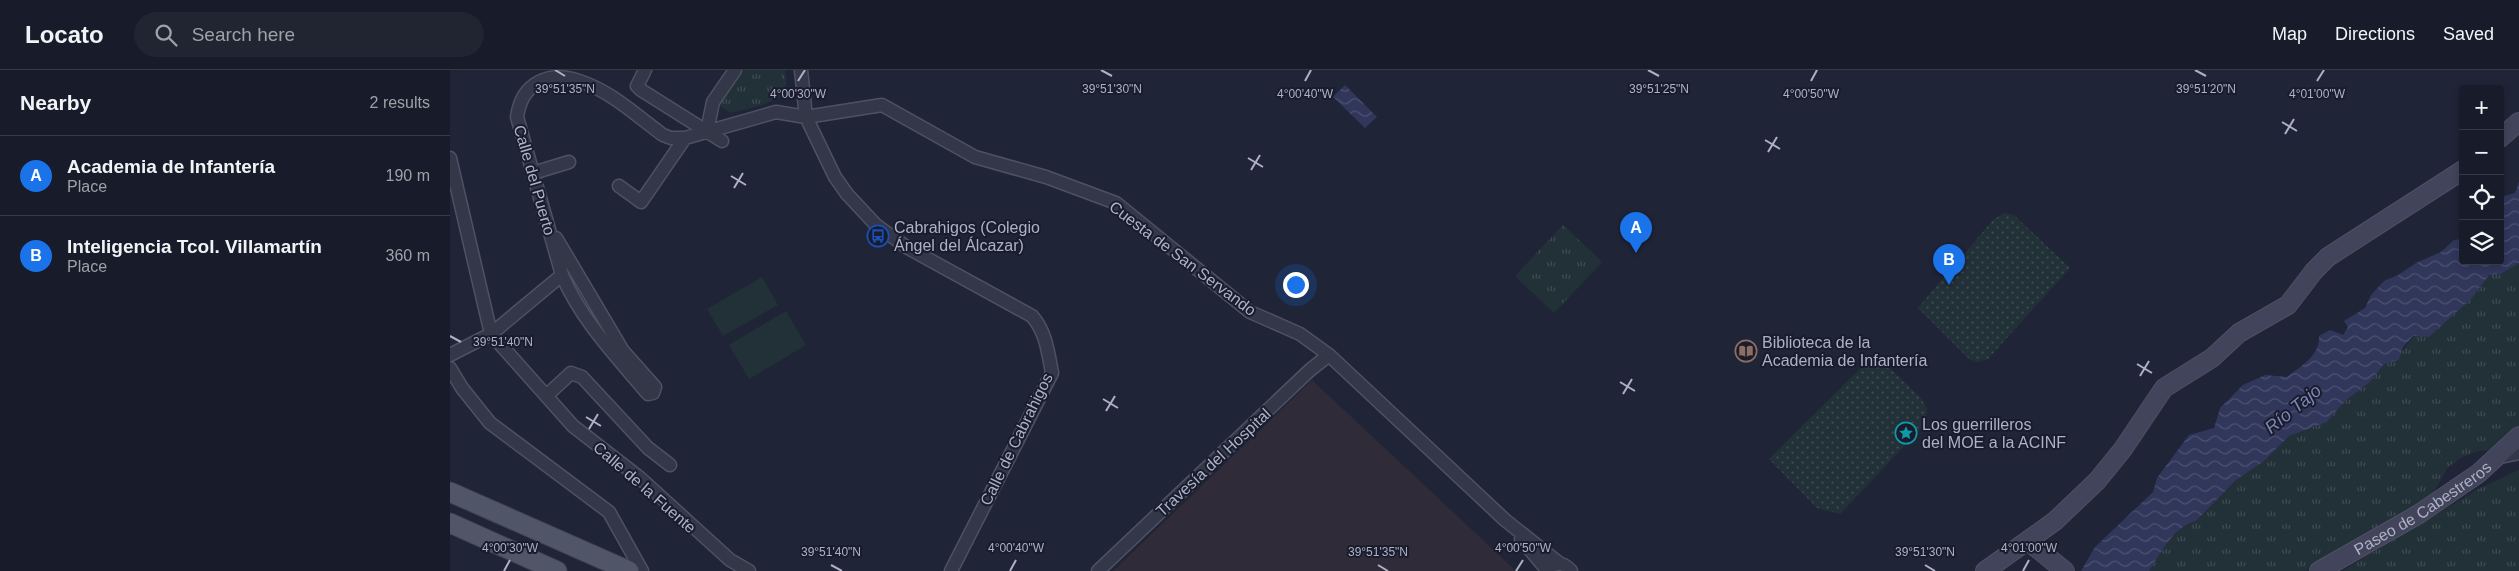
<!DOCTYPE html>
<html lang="en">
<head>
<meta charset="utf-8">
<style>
	:root { --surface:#181b29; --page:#212431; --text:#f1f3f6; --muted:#9fa1a8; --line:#363946; --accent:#1a73e8 }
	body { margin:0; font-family:Arial,sans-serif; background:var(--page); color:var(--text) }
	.controls { position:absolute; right:15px; top:15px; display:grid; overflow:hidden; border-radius:5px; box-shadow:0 2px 8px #0003 }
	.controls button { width:45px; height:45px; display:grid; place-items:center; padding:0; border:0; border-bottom:1px solid var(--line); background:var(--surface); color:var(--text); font:25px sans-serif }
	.you { position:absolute; left:845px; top:214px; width:18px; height:18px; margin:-12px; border:4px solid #fff; border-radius:50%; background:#1a73e8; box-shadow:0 0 0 8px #1a73e833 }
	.badge { display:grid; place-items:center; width:32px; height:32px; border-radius:50%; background:var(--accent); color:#fff; font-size:16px; font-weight:700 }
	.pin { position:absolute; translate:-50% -41px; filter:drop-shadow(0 1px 2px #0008) }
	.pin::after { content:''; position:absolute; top:26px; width:18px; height:15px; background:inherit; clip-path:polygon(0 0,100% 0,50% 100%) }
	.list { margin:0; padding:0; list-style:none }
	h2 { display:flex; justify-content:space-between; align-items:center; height:65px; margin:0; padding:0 20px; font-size:21px }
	h2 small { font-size:16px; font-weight:400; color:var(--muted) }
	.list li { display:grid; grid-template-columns:32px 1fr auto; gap:15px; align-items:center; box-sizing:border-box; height:80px; padding:0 20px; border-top:1px solid var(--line) }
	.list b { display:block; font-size:19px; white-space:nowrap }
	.list p { margin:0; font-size:16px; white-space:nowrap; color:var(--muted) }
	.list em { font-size:16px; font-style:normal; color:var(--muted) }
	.icon { flex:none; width:28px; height:28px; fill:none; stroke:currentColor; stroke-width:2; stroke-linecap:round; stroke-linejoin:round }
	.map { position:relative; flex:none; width:2069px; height:501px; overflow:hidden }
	header { display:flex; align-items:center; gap:30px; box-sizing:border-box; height:70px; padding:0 25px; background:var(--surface); border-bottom:1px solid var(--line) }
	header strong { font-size:24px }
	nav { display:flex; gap:28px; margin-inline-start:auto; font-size:18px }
	.search { width:350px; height:45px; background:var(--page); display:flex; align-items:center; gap:12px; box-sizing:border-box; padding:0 18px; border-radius:28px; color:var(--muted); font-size:19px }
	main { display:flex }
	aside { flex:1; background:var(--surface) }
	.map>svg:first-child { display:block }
	.medical { fill:#302b39 }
	.grass { fill:url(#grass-tufts) }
	.garden { fill:url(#garden-dots) }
	.pitch { fill:#223038 }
	.water { fill:url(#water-waves) }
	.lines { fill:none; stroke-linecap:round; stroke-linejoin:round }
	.street-casing { stroke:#4e5163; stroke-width:15 }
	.secondary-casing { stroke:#4e5163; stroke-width:20 }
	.primary-casing { stroke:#3d4051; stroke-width:21 }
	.street { stroke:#333748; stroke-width:12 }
	.secondary { stroke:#41445b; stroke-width:18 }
	.primary { stroke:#515568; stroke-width:19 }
	.ticks { fill:none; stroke:#aeb1c5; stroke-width:2 }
	.labels { text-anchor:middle; stroke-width:4; stroke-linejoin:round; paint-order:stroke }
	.street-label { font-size:16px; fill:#aeb1c5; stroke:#191c2c }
	.poi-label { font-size:16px; fill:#aeb1c5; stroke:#191c2c; text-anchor:start }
	.water-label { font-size:18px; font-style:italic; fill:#7d86b2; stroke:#191c2c }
	.ticks-label { font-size:12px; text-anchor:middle; fill:#aeb1c5; stroke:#191c2c; stroke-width:4; stroke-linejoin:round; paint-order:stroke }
</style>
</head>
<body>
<header>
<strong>Locato</strong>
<div class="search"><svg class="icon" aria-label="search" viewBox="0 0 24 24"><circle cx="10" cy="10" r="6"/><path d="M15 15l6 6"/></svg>Search here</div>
<nav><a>Map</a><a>Directions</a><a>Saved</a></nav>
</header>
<main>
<aside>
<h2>Nearby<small>2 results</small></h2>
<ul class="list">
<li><span class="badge">A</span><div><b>Academia de Infantería</b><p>Place</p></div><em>190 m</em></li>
<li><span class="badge">B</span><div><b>Inteligencia Tcol. Villamartín</b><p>Place</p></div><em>360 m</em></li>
</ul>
</aside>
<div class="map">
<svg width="2069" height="501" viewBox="0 0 2069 501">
	<defs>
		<pattern id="grass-tufts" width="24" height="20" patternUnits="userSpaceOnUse" patternTransform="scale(1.25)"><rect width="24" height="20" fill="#223038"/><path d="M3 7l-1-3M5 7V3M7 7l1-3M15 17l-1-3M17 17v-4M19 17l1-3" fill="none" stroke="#404c53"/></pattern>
		<pattern id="garden-dots" width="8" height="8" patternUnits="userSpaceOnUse" patternTransform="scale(1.25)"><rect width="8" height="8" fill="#223038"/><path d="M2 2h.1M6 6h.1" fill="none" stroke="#404c53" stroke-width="1.8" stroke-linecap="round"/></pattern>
		<pattern id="water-waves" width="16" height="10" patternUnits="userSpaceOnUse" patternTransform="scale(1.25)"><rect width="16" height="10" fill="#30375b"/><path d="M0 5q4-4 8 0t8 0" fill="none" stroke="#4b5271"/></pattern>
	</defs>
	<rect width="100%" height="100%" fill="#202437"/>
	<path class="medical" d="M 862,310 L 1066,501 L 663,501 Z"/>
	<path class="grass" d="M 292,0 L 335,0 C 335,6 337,14 336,20 C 332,32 293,40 281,43 L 268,35 Z
		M 1113,155 L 1152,192 L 1104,243 L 1065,206 Z
		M 2069,193 L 2069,357 L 2042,380 L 2028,381 L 2013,387 L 1998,397 L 1980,429 L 1855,501 L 1699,501 C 1711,483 1724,457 1746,451 L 1786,410 L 1813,392 L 1839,366 L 1877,352 L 1895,331 L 1920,312 L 1934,294 L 1949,290 C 1959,256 2000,250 2023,227 C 2029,220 2034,212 2039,205 L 2051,204 Z
		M 2069,400 L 2069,501 L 1892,501 L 2030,418 Z"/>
	<path class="garden" d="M 1554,143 L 1564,145 L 1620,198 L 1538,289 L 1528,292 L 1519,289 L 1468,238 L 1543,150 Z
		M 1425,284 L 1471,328 L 1477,339 L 1476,353 L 1390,444 L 1367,438 L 1319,389 Z"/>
	<path class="pitch" d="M 312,207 L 328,235 L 273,266 L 257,239 Z
		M 336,241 L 356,275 L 299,309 L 279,275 Z"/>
	<path class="water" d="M 895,15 L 927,47 L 915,58 L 883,27 Z
		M 2069,112 L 2069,193 L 2051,204 L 2039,205 L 2023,227 L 1979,267 L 1963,266 L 1953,277 L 1949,290 L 1934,294 L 1920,312 L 1895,331 L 1877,352 L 1839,366 L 1813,392 L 1786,410 L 1746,451 C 1724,456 1711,483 1699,501 L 1631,501 L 1645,477 L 1703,422 L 1707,408 L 1739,365 L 1764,358 L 1770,338 L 1793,315 L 1815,305 L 1837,307 C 1851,296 1870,286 1869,266 L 1880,260 L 1893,265 L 1898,257 L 1894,251 L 1915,238 L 1921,225 L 1934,211 L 1948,205 L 1966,193 L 1991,182 L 2004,170 L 2013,169 L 2013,191 L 2050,191 L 2050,127 L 2065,123 Z"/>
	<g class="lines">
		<g class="street-casing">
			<path id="street" d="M 195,0 L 187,16 L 191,20 L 272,71
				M 351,0 L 356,47 L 385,107 L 397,124 L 426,155 L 458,178 L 582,246 C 596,262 598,282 602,303 L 501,501
				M 257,61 L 263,32 L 285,0
				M 0,88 L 41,264 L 123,356 L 190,408 L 280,490 L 299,501
				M 83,103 L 119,92
				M 169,116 L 191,132 L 235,68
				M 106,168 L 173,281 L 205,317 L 203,323 L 198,324 C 167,287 131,250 112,205
				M 0,285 L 41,264 L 112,205 L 67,47 C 72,12 99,0 132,12 C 162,22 188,47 213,65 L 221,68 L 235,68 L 326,42 L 356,47 L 432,35 L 525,87 L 596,107 L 666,133 L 800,242 L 850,264 L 879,285 L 1055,450 L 1109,493
				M 0,298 L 12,318 L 40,353 L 159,442 L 192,501
				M 96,326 L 121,303 L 132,307 L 198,378 L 220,395
				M 2045,388 L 2069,383
				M 1071,469 L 1097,500
				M 1101,496 C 1110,492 1115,494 1121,501
				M 648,501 L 860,300 L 879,285"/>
		</g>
		<g class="secondary-casing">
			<g id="secondary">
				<path d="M 2050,68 L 2069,52"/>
				<path d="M 1578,471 L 1615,501"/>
				<path d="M 1535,501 L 1605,451 L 1647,411 L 1673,379 L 1714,318 L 1762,288 L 1789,263 L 1838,235 L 1864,201 L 1878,187 L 2013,100"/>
				<path id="s1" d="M 1869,501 L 1969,444 L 2029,403 L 2069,366"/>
			</g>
		</g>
		<g class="primary-casing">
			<path id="primary" d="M 0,422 L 179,501
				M 0,453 L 107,501"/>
		</g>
		<use href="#street" class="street"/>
		<use href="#secondary" class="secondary"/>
		<use href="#primary" class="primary"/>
	</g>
	<path class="ticks" d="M 105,0 L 115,6M 651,0 L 662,6M 1198,0 L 1209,6M 1745,0 L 1756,6M 348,11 L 355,0M 855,11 L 861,0M 1361,11 L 1367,0M 1867,11 L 1874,0M 1832,52 L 1847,61M 1835,64 L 1844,49M 1315,70 L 1330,79M 1318,82 L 1327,67M 798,88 L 813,97M 801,100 L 810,85M 281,106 L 296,115M 284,118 L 293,103M 0,266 L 11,272M 1687,294 L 1702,303M 1690,306 L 1699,291M 1170,312 L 1185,321M 1173,324 L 1182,309M 653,329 L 668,338M 656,341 L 665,326M 136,347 L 151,356M 139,359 L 148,344M 381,495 L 392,501M 928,495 L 938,501M 1475,495 L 1485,501M 54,501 L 60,490M 560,501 L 566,490M 1066,501 L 1073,490M 1573,501 L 1579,490"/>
	<defs>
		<g id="bus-ring" transform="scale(1.125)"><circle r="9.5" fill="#191c2c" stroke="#1a4fb4" stroke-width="1.5"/><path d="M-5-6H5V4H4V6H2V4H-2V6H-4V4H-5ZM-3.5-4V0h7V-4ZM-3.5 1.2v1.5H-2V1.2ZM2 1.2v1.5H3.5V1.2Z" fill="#1a4fb4"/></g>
		<g id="library-ring" transform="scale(1.125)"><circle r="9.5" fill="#191c2c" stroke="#8d6e63" stroke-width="1.5"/><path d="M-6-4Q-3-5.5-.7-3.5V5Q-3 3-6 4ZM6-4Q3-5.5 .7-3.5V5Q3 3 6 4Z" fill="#8d6e63"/></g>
		<g id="sight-ring" transform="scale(1.125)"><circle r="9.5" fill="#191c2c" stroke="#0f9aa8" stroke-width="1.5"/><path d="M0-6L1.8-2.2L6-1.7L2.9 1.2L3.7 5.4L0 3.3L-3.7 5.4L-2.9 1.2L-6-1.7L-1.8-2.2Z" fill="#0f9aa8"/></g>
	</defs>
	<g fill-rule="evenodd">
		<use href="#bus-ring" x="428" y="166"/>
		<use href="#library-ring" x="1296" y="281"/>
		<use href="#sight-ring" x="1456" y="363"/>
	</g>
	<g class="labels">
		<g class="street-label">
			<text transform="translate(85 110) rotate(74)" y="6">Calle del Puerto</text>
			<text transform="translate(733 188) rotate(37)" y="6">Cuesta de San Servando</text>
			<text transform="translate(566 369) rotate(-64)" y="6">Calle de Cabrahigos</text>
			<text transform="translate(763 392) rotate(-43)" y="6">Travesía del Hospital</text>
			<text transform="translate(195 417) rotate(41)" y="6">Calle de la Fuente</text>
			<text dy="6" stroke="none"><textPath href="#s1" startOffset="121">Paseo de Cabestreros</textPath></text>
		</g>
		<g class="poi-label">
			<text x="444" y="163">Cabrahigos (Colegio<tspan x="444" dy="18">Ángel del Álcazar)</tspan></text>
			<text x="1312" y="278">Biblioteca de la<tspan x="1312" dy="18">Academia de Infantería</tspan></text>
			<text x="1472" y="360">Los guerrilleros<tspan x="1472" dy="18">del MOE a la ACINF</tspan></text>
		</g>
		<g class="water-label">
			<text transform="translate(1843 339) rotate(-39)" y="6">Río Tajo</text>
		</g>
	</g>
	<g class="ticks-label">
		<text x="1756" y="23">39°51'20"N</text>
		<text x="115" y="23">39°51'35"N</text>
		<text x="662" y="23">39°51'30"N</text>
		<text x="1209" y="23">39°51'25"N</text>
		<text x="1361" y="28">4°00'50"W</text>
		<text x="348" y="28">4°00'30"W</text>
		<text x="855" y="28">4°00'40"W</text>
		<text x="1867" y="28">4°01'00"W</text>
		<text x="53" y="276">39°51'40"N</text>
		<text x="60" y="482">4°00'30"W</text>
		<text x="566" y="482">4°00'40"W</text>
		<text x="1073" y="482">4°00'50"W</text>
		<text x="1579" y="482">4°01'00"W</text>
		<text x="381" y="486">39°51'40"N</text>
		<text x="928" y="486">39°51'35"N</text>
		<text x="1475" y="486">39°51'30"N</text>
	</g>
</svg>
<div class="controls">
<button>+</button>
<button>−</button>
<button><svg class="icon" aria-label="locate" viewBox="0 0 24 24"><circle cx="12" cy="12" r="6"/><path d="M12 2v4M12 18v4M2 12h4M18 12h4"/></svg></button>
<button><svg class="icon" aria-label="layers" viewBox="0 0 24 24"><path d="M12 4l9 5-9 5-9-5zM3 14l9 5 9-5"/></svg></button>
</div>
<div class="you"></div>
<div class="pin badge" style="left:1186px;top:183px">A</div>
<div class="pin badge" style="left:1499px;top:215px">B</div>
</div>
</main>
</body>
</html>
